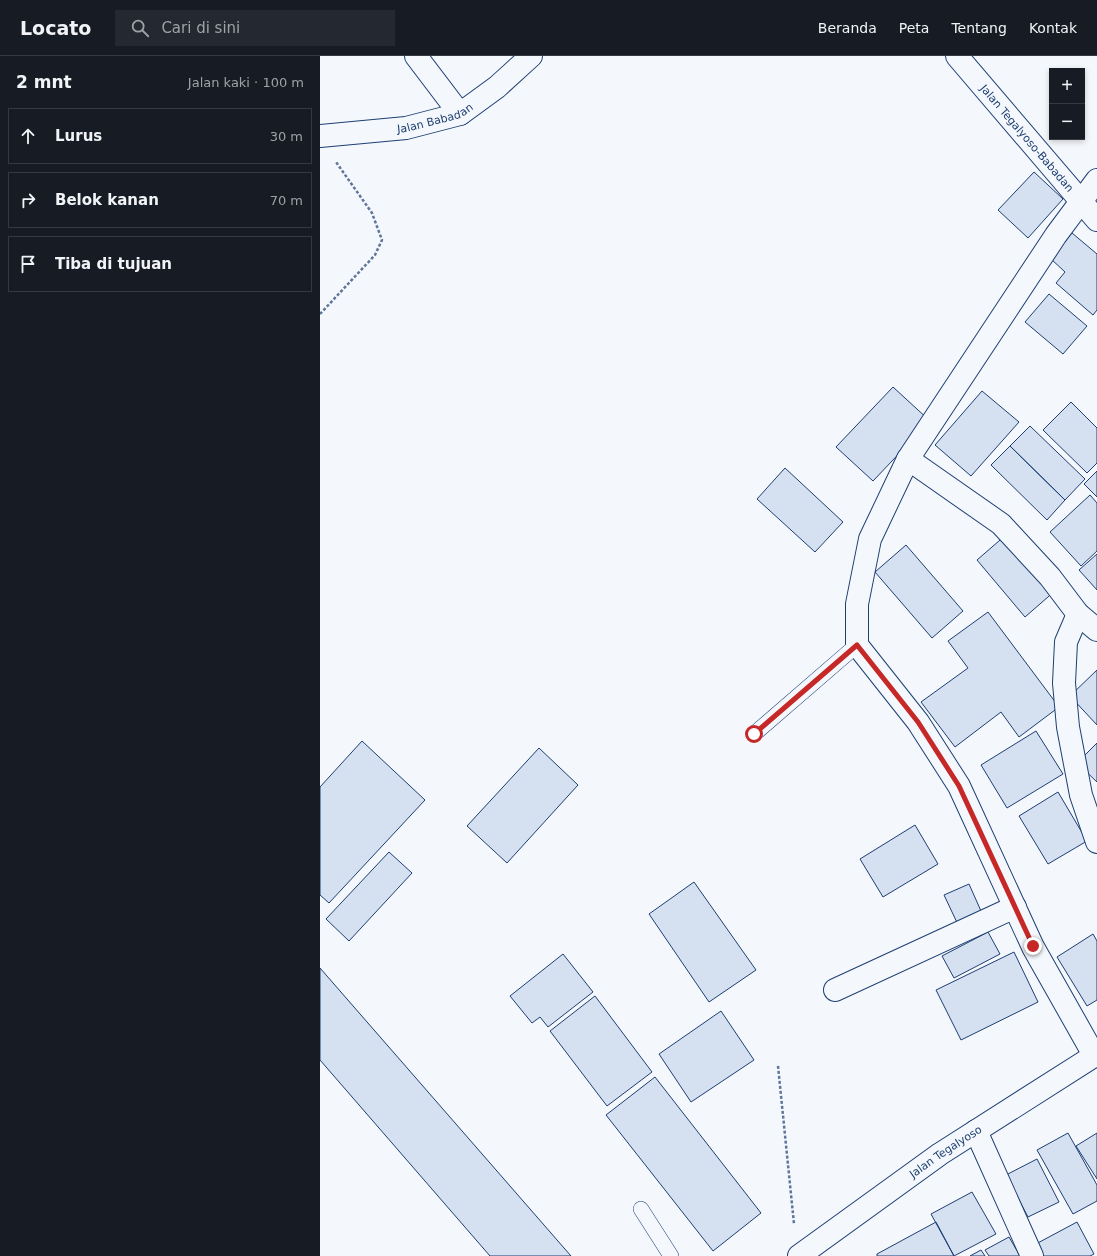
<!DOCTYPE html>
<html lang="id">
<head>
<meta charset="utf-8">
<style>
	:root { --surface:#171b24; --page:#242831; --text:#f1f3f6; --muted:#9ea1a6; --line:#363941 }
	body { margin:0; font-family:"DejaVu Sans",sans-serif; background:var(--page); color:var(--text) }
	.controls { position:absolute; right:12px; top:12px; display:grid; overflow:hidden; border-radius:0px; box-shadow:0 2px 6px #0003 }
	.controls button { width:36px; height:36px; display:grid; place-items:center; padding:0; border:0; border-bottom:1px solid var(--line); background:var(--surface); color:var(--text); font:20px sans-serif }
	.stop { position:absolute; width:12px; height:12px; margin:-9px; border:3px solid #c62828; border-radius:50%; background:#fff }
	.stop.end { background:#c62828; border-color:#fff; box-shadow:0 1px 4px #0008 }
	.list { margin:0; padding:0; list-style:none }
	h2 { display:flex; justify-content:space-between; align-items:center; height:52px; margin:0; padding:0 16px; font-size:17px }
	h2 small { font-size:13px; font-weight:400; color:var(--muted) }
	.list li { display:grid; grid-template-columns:26px 1fr auto; gap:12px; align-items:center; box-sizing:border-box; height:56px; margin:0 8px 8px; padding:0 8px; border:1px solid var(--line); border-radius:0px }
	.list b { display:block; font-size:15px; white-space:nowrap }
	.list em { font-size:13px; font-style:normal; color:var(--muted) }
	.icon { flex:none; width:22px; height:22px; fill:none; stroke:currentColor; stroke-width:2; stroke-linecap:round; stroke-linejoin:round }
	.map { position:relative; flex:none; width:777px; height:1200px; overflow:hidden }
	header { display:flex; align-items:center; gap:24px; box-sizing:border-box; height:56px; padding:0 20px; background:var(--surface); border-bottom:1px solid var(--line) }
	header strong { font-size:19px }
	nav { display:flex; gap:22px; margin-inline-start:auto; font-size:14px }
	.search { width:280px; height:36px; background:var(--page); display:flex; align-items:center; gap:10px; box-sizing:border-box; padding:0 14px; border-radius:0px; color:var(--muted); font-size:15px }
	main { display:flex }
	aside { flex:1; background:var(--surface) }
	.map>svg:first-child { display:block }
	.building { fill:#d5e0f0; stroke:#1d3f73 }
	.lines { fill:none; stroke-linecap:round; stroke-linejoin:round }
	.service-casing { stroke:#1d3f73; stroke-width:16 }
	.minor-casing { stroke:#1d3f73; stroke-width:24 }
	.path { stroke:#5e769c; stroke-width:2.5; stroke-dasharray:3 2; stroke-linecap:butt }
	.service { stroke:#f4f7fb; stroke-width:15 }
	.minor { stroke:#f4f7fb; stroke-width:22 }
	.route { stroke:#c62828; stroke-width:5 }
	.labels { text-anchor:middle; stroke-width:3; stroke-linejoin:round; paint-order:stroke }
	.street-label { font-size:11px; fill:#1d3f73; stroke:#f4f7fb }
</style>
</head>
<body>
<header>
<strong>Locato</strong>
<div class="search"><svg class="icon" aria-label="search" viewBox="0 0 24 24"><circle cx="10" cy="10" r="6"/><path d="M15 15l6 6"/></svg>Cari di sini</div>
<nav><a>Beranda</a><a>Peta</a><a>Tentang</a><a>Kontak</a></nav>
</header>
<main>
<aside>
<h2>2 mnt<small>Jalan kaki · 100 m</small></h2>
<ul class="list">
<li><svg class="icon" aria-label="ahead" viewBox="0 0 24 24"><path d="M12 20V5M6 11l6-6 6 6"/></svg><div><b>Lurus</b></div><em>30 m</em></li>
<li><svg class="icon" aria-label="right" viewBox="0 0 24 24"><path d="M7 20v-9h11M14 6l5 5-5 5"/></svg><div><b>Belok kanan</b></div><em>70 m</em></li>
<li><svg class="icon" aria-label="arrive" viewBox="0 0 24 24"><path d="M6 21V4h12l-3 4 3 4H6"/></svg><div><b>Tiba di tujuan</b></div></li>
</ul>
</aside>
<div class="map">
<svg width="777" height="1200" viewBox="0 0 777 1200">
	<rect width="100%" height="100%" fill="#f4f7fb"/>
	<path class="building" d="M 714,116 L 743,143 L 708,182 L 678,154 Z
		M 752,177 L 777,198 L 777,254 L 773,259 L 736,227 L 745,216 L 730,202 Z
		M 729,238 L 767,270 L 743,298 L 705,266 Z
		M 573,331 L 610,365 L 553,425 L 516,391 Z
		M 662,335 L 699,366 L 651,420 L 615,389 Z
		M 751,346 L 777,372 L 777,407 L 767,417 L 723,374 Z
		M 710,370 L 765,423 L 745,444 L 690,390 Z
		M 690,390 L 745,444 L 727,464 L 671,409 Z
		M 465,412 L 523,466 L 495,496 L 437,443 Z
		M 777,415 L 777,441 L 764,428 Z
		M 770,439 L 777,447 L 777,495 L 761,510 L 730,476 Z
		M 687,478 L 736,534 L 705,561 L 657,504 Z
		M 586,489 L 643,555 L 612,582 L 555,516 Z
		M 777,498 L 777,534 L 759,514 Z
		M 668,556 L 739,651 L 699,681 L 681,656 L 635,691 L 601,646 L 648,612 L 628,585 Z
		M 777,614 L 777,669 L 750,640 Z
		M 716,675 L 743,718 L 687,752 L 661,709 Z
		M 42,685 L 105,744 L 9,847 L 0,839 L 0,731 Z
		M 777,687 L 777,726 L 757,707 Z
		M 219,692 L 258,729 L 187,807 L 147,770 Z
		M 738,736 L 767,785 L 728,808 L 699,760 Z
		M 595,769 L 618,808 L 563,841 L 540,803 Z
		M 69,796 L 92,817 L 29,885 L 6,863 Z
		M 374,826 L 436,914 L 389,946 L 329,858 Z
		M 649,828 L 665,864 L 641,875 L 624,839 Z
		M 668,876 L 680,898 L 634,922 L 622,900 Z
		M 773,878 L 777,885 L 777,944 L 767,950 L 737,901 Z
		M 694,896 L 718,946 L 641,984 L 616,934 Z
		M 243,898 L 273,936 L 228,971 L 220,961 L 212,967 L 190,940 Z
		M 0,912 L 251,1200 L 170,1200 L 0,1004 Z
		M 275,940 L 332,1016 L 287,1050 L 230,975 Z
		M 401,955 L 434,1004 L 371,1046 L 339,998 Z
		M 335,1021 L 441,1157 L 393,1195 L 286,1059 Z
		M 748,1077 L 777,1129 L 777,1145 L 753,1158 L 717,1094 Z
		M 777,1077 L 777,1123 L 756,1090 Z
		M 717,1103 L 739,1146 L 708,1161 L 686,1119 Z
		M 652,1136 L 676,1178 L 634,1200 L 611,1158 Z
		M 616,1166 L 634,1200 L 557,1200 L 557,1198 Z
		M 757,1166 L 774,1198 L 770,1200 L 720,1200 L 714,1189 Z
		M 689,1181 L 700,1200 L 669,1200 L 665,1194 Z
		M 661,1194 L 665,1200 L 650,1200 Z"/>
	<g class="lines">
		<g class="service-casing">
			<path id="service" d="M 434,678 L 537,589
				M 321,1153 L 351,1200"/>
		</g>
		<g class="minor-casing">
			<g id="minor">
				<path d="M 96,0 L 140,58"/>
				<path id="s1" d="M 637,0 L 777,164"/>
				<path id="s2" d="M 0,80 L 86,72 L 140,58 L 177,31 L 211,0"/>
				<path d="M 588,403 L 736,179 L 777,124"/>
				<path d="M 758,558 L 746,586 L 744,627 L 748,671 L 761,739 L 777,786"/>
				<path d="M 515,934 L 695,851"/>
				<path d="M 774,999 L 713,891 L 639,730 L 598,666 L 537,589 L 537,548 L 550,483 L 588,403 L 681,468 L 730,521 L 758,558 L 777,574"/>
				<path d="M 656,1075 L 712,1200"/>
				<path id="s3" d="M 479,1200 L 620,1098 L 777,998"/>
			</g>
		</g>
		<path class="path" d="M 0,258 L 55,199 L 62,184 L 52,157 L 16,106
			M 458,1010 L 474,1168"/>
		<use href="#service" class="service"/>
		<use href="#minor" class="minor"/>
	</g>
	<g class="lines">
		<path class="route" d="M 434,678 L 537,589 L 598,666 L 639,730 L 713,890"/>
	</g>
	<g class="labels">
		<g class="street-label">
			<text dy="4" stroke="none"><textPath href="#s2" startOffset="117">Jalan Babadan</textPath></text>
			<text dy="4" stroke="none"><textPath href="#s1" startOffset="108">Jalan Tegalyoso-Babadan</textPath></text>
			<text dy="4" stroke="none"><textPath href="#s3" startOffset="180">Jalan Tegalyoso</textPath></text>
		</g>
	</g>
</svg>
<div class="controls">
<button>+</button>
<button>−</button>
</div>
<div class="stop" style="left:434px;top:678px"></div>
<div class="stop end" style="left:713px;top:890px"></div>
</div>
</main>
</body>
</html>
